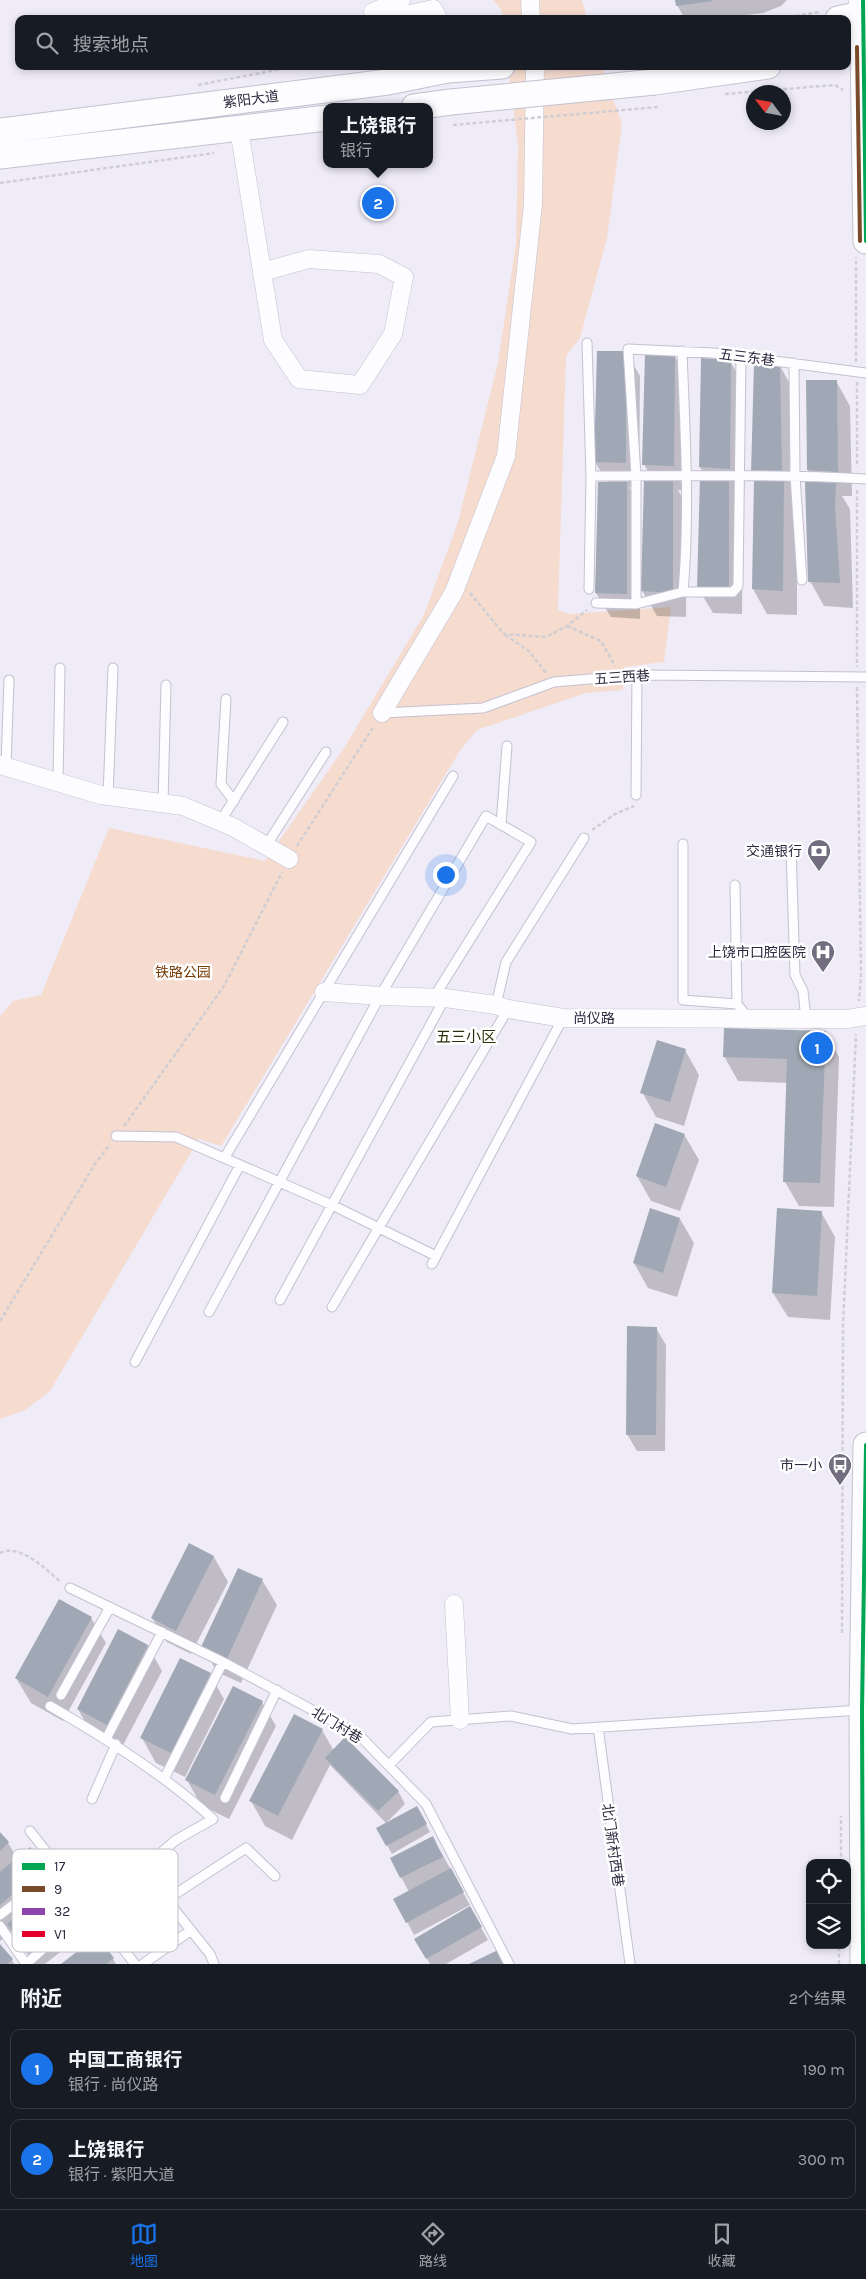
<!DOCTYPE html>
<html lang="zh">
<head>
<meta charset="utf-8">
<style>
	:root { --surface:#171b24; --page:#20242c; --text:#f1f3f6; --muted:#9ea1a6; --line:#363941; --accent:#1a73e8 }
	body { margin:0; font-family:Karla,"Noto Sans SC",sans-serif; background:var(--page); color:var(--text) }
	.controls { position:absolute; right:15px; bottom:15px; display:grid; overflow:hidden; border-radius:10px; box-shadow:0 2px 8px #0003 }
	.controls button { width:45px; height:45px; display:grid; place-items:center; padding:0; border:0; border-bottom:1px solid var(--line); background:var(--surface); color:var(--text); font:25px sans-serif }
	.compass { position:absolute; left:746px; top:85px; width:45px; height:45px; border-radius:50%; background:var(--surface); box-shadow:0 2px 8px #0003; rotate:302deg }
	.you { position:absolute; left:445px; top:874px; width:18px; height:18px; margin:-12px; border:4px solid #fff; border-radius:50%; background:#1a73e8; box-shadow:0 0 0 8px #1a73e833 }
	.badge { display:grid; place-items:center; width:32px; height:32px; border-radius:50%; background:var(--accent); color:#fff; font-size:16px; font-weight:700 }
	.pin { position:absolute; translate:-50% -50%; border:2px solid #fff; box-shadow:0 1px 5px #0006 }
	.popup { position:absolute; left:323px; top:103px; width:110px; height:65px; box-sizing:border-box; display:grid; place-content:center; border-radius:10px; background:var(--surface); filter:drop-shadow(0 1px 4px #0005); font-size:16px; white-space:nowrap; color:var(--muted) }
	.popup b { font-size:19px; color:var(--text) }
	.popup::after { content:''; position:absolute; left:50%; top:100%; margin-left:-10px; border:10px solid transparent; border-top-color:var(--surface) }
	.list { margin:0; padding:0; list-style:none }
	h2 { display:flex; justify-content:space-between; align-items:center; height:65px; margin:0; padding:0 20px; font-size:21px }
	h2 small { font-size:16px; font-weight:400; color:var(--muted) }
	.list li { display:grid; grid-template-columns:32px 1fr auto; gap:15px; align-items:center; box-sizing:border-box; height:80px; margin:0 10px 10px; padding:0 10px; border:1px solid var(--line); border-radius:10px }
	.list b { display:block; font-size:19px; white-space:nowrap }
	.list p { margin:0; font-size:16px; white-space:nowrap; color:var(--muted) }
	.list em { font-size:16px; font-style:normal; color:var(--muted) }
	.icon { flex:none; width:28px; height:28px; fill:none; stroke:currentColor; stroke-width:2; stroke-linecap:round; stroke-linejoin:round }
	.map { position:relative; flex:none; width:866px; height:1964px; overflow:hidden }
	.search { position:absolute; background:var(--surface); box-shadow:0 2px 8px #0003; left:15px; right:15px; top:15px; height:55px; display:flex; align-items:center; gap:12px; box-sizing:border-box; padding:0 18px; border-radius:10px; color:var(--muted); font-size:19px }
	.sheet { height:245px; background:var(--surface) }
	nav { display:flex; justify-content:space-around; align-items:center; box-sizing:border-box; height:70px; border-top:1px solid var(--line); background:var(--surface); font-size:14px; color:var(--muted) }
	nav a { display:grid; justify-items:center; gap:2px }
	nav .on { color:var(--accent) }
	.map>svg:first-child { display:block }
	.green { fill:#f6dbcf }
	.shadow { fill:#0003 }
	.building { fill:#9fa8b4 }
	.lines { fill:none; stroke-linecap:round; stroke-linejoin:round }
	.service-casing { stroke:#c4c1d0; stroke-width:11 }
	.minor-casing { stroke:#c4c1d0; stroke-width:19 }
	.secondary-casing { stroke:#c4c1d0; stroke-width:27 }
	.primary-casing { stroke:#c4c1d0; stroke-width:29 }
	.path { stroke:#d0ced3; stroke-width:2.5; stroke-dasharray:4 2.5; stroke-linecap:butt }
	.service { stroke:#fdfcfe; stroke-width:9 }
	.minor { stroke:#fdfcfe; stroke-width:18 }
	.secondary { stroke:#fdfcfe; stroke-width:25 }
	.primary { stroke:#fdfcfe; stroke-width:28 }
	.secondary-bridge-casing { stroke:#c4c1d0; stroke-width:27; stroke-linecap:butt }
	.path-bridge { stroke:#d0ced3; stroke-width:2.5; stroke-dasharray:4 2.5; stroke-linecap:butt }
	.secondary-bridge { stroke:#fdfcfe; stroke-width:25 }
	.bus-1-casing { stroke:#fff; stroke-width:8 }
	.bus-2-casing { stroke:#fff; stroke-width:8 }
	.bus-1 { stroke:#00a651; stroke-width:4 }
	.bus-2 { stroke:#7a4b2a; stroke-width:4 }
	.labels { text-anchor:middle; stroke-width:5; stroke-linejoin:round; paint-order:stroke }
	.street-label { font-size:14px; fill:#2e283e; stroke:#fff }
	.poi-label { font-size:14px; fill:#2e283e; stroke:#fff; text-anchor:end }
	.park-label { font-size:14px; fill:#763d07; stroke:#fff }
	.neighbourhood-label { font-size:15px; fill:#2c3109; stroke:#fff }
	.key { fill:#fff; stroke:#c0bec5; stroke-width:1 }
	.key-label { font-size:14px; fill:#2e283e }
</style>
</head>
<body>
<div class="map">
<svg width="866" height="1964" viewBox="0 0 866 1964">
	<rect width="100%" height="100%" fill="#efecf8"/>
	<path class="green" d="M 493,0 L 582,0 L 587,19 L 503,19 L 501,9 Z
		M 508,66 L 602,66 L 622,124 L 607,238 L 580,338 L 566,356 L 558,610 L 569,614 L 671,607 L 664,662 L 624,667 L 623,690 L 586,693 L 477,730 L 461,749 L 221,1146 L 199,1139 L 50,1391 L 25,1410 L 0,1419 L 0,1016 L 13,1001 L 41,995 L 109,828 L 265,861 L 344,748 L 424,615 L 458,522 L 498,363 L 516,243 L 518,144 Z"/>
	<path class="shadow" d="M 677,0 L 787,0 L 781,6 L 763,13 L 714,19 L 685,19 L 677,5 Z
		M 626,352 L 640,376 L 639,488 L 629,487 L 641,508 L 640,575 L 643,575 L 653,481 L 644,464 L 674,355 L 688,379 L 688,491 L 678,490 L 687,506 L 686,617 L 657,616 L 640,587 L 640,619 L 611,617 L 596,593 L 608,483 L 595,462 Z
		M 730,361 L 744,385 L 744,493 L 737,493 L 743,503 L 742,614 L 713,613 L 698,588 L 706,478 L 700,467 Z
		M 780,366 L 794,391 L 797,504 L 797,615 L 767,614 L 753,589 Z
		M 836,381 L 850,406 L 852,496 L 842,496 L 850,509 L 853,608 L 824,606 L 810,581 L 815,483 L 808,470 Z
		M 825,1032 L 839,1057 L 834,1207 L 799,1206 L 785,1182 L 788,1083 L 738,1081 L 724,1056 Z
		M 685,1050 L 699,1075 L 684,1126 L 656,1117 L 642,1092 Z
		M 656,1125 L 685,1136 L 699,1160 L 680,1211 L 651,1201 L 637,1176 Z
		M 821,1212 L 835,1237 L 830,1320 L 788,1317 L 773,1293 Z
		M 680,1219 L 694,1243 L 677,1297 L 648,1288 L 634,1263 Z
		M 656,1328 L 666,1345 L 665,1451 L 637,1451 L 627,1434 Z
		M 190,1545 L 214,1557 L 228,1582 L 191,1654 L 167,1642 L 152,1618 Z
		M 262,1580 L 277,1605 L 241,1683 L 217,1672 L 203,1647 Z
		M 59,1601 L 91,1618 L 106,1643 L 63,1721 L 31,1703 L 16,1678 Z
		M 118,1631 L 148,1646 L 162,1671 L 121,1749 L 92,1734 L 78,1709 Z
		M 210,1674 L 224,1699 L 185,1777 L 156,1763 L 142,1738 Z
		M 262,1702 L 276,1726 L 229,1819 L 201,1805 L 187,1780 Z
		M 322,1730 L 334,1751 L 398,1791 L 405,1804 L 386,1823 L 330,1765 L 292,1840 L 265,1826 L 251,1801 Z
		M 416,1807 L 430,1832 L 392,1854 L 378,1829 Z
		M 0,1834 L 8,1843 L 18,1859 L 30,1848 L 45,1867 L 59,1891 L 56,1894 L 82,1935 L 45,1964 L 34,1964 L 12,1931 L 0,1941 Z
		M 440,1850 L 470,1905 L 414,1935 L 407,1922 L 409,1892 L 391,1858 Z
		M 470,1908 L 488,1940 L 446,1964 L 430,1964 L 416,1939 Z
		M 0,1946 L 12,1960 L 14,1964 L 0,1964 Z
		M 113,1959 L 116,1964 L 63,1964 Z"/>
	<path class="building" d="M 675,0 L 712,0 L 713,1 L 676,6 Z
		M 597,351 L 626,351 L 626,463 L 594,462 Z
		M 675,353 L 674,466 L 642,465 L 645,354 Z
		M 701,358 L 731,360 L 730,469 L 699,467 Z
		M 754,364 L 780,365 L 782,474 L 751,473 Z
		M 806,380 L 837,380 L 838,472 L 807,470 Z
		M 700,477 L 729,477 L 729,590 L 697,588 Z
		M 754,478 L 784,478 L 783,591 L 752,589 Z
		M 644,480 L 673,480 L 673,593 L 641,591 Z
		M 805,481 L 836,483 L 835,507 L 840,583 L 808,582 Z
		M 598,482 L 627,482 L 627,594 L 595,593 Z
		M 724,1028 L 826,1031 L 820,1183 L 783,1182 L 787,1059 L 723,1057 Z
		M 657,1040 L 686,1049 L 670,1102 L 640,1093 Z
		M 655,1123 L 685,1134 L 666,1187 L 636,1176 Z
		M 650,1208 L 680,1218 L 663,1273 L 633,1263 Z
		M 777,1208 L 822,1211 L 817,1296 L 772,1293 Z
		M 627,1326 L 657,1327 L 656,1435 L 626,1435 Z
		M 189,1543 L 214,1556 L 176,1631 L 151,1618 Z
		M 238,1568 L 263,1579 L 227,1659 L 201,1647 Z
		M 59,1599 L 92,1617 L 48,1697 L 15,1678 Z
		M 118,1629 L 148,1645 L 107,1725 L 77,1709 Z
		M 180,1658 L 211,1673 L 171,1753 L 140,1738 Z
		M 233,1686 L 263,1701 L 215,1795 L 185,1780 Z
		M 294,1714 L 323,1729 L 278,1816 L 249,1801 Z
		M 345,1737 L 399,1791 L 378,1811 L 325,1758 Z
		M 417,1806 L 427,1824 L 386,1846 L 376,1828 Z
		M 0,1832 L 9,1842 L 0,1851 Z
		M 433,1836 L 443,1857 L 400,1878 L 390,1858 Z
		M 30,1847 L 46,1866 L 0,1905 L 0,1872 Z
		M 451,1868 L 464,1892 L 406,1923 L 393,1899 Z
		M 53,1889 L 69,1910 L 23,1946 L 7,1924 Z
		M 470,1906 L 482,1927 L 426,1959 L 414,1939 Z
		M 97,1936 L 114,1958 L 106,1964 L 61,1964 Z
		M 0,1944 L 13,1959 L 7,1964 L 0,1964 Z
		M 498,1950 L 504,1964 L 469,1964 Z"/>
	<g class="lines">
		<g class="service-casing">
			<path id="service" d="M 587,343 L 591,476 L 589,589
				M 682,351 C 685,432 690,512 683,592 L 636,604 L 636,476 L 628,349 L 713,353 L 866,373
				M 794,363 L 795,476 L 802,580
				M 591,476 C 683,476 774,474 866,479
				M 683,592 L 733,592 L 738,586 L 741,357
				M 596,603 L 636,604
				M 226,699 L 221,784 L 234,801
				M 382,713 L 483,708 L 554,682 L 637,675 L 866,677
				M 6,765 L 9,680
				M 58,782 L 60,668
				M 636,795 L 637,675
				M 108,796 L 113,668
				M 163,803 L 166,685
				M 220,822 L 283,722
				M 501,825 L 507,746
				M 683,844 L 683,1000 L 737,1004 L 749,1019
				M 266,846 L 326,752
				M 791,848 L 795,975 L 803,991 L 806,1019
				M 735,885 L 737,1004
				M 496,1005 L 506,962 L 584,838
				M 116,1136 L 176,1137 L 332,1205 L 436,1256
				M 225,1157 L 453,776
				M 432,1264 L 563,1018
				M 280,1300 L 445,998
				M 332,1307 L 508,1009
				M 209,1312 L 380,996 L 486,816 L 531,842 L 434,997
				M 135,1362 L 240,1165
				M 70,1588 L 223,1662 L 359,1735 L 426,1804 L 509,1964
				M 61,1695 L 110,1607
				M 50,1706 C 107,1739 163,1774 213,1819 L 176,1840 L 142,1869 L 86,1902
				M 598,1727 L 630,1964
				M 106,1739 L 162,1632
				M 389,1765 L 431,1722 L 511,1716 L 572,1729 L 861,1710
				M 164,1779 L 223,1662
				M 225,1798 L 277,1690
				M 92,1799 L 116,1744
				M 30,1831 L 135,1964
				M 142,1869 L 210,1954 L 214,1964
				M 0,1915 L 43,1882
				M 0,1926 L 26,1964
				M 114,1937 L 166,1900 L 246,1848 L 275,1876
				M 26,1964 L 90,1907
				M 143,1964 L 190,1931"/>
		</g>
		<g class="minor-casing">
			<path id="minor" d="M 530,0 L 531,19
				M 374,19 L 373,12 L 401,0
				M 386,19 L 433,9 L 437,16 L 436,19
				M 239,129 L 273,340 L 299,379 L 360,385 L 393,334 L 404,277 L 379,264 L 309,259 L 262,272
				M 382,713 L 454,592 L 506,456 L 533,204 L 535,66
				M 0,765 L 101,795 L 183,806 L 233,827 L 289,859
				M 324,992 L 380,996 L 445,998 L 496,1005 L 508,1009 L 563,1018 L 847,1019 L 866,1016
				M 454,1604 L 460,1720"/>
		</g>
		<g class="secondary-casing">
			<path id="secondary" d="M 838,19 L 866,13
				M 863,47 L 866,241
				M 655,82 L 768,66
				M 414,107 L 451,102
				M 0,131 L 388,82 L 448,70 L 502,66
				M 0,156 L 327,118
				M 863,1964 L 862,1710 L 866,1445"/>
		</g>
		<g class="primary-casing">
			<path id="primary" d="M 863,0 L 863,47"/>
		</g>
		<path class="path" d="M 776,19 L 820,12
			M 198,85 L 297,66
			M 725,94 L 835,85 L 843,90
			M 0,183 L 214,153
			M 856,362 L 856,257
			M 857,382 L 857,467
			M 857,490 L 857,667
			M 470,593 L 504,634 L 546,637 L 567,626 L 587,610
			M 567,626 L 601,641 L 615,666
			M 505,635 L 529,651 L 546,673
			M 857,687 L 861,977 L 859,1001
			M 592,830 L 615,814 L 634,806
			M 297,846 L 374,726
			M 124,1126 L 224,986 L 282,872
			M 0,1321 L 95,1164 L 110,1144
			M 0,1553 C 21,1543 46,1570 61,1582
			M 842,1633 L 843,1326 L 856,1034
			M 841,1863 L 841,1816
			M 839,1964 L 839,1945"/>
		<use href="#service" class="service"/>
		<use href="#minor" class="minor"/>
		<use href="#secondary" class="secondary"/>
		<use href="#primary" class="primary"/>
		<g class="secondary-bridge-casing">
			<path id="secondary-bridge" d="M 451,102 L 655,82"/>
		</g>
		<path class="path-bridge" d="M 453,125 L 658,107"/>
		<use href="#secondary-bridge" class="secondary-bridge"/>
		<g class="bus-1-casing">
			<path id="bus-1" d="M 863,0 L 866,241
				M 863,1964 L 862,1710 L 866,1445"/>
		</g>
		<g class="bus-2-casing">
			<path id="bus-2" d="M 857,47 L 860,241"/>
		</g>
		<use href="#bus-1" class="bus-1"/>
		<use href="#bus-2" class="bus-2"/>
	</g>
	<defs>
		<g id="bank-pin" transform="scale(1.25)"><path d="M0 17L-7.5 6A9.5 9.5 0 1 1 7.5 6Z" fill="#726d7f" stroke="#fff"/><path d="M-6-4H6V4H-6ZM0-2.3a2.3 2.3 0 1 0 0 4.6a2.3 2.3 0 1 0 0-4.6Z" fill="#fff"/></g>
		<g id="hospital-pin" transform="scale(1.25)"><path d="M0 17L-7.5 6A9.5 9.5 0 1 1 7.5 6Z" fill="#726d7f" stroke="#fff"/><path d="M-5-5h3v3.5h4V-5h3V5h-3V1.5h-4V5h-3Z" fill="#fff"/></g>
		<g id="bus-pin" transform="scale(1.25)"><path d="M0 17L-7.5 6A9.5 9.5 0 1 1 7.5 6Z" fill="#726d7f" stroke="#fff"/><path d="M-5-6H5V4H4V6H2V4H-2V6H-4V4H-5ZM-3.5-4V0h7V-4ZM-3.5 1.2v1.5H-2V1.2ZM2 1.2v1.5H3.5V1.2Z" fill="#fff"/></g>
	</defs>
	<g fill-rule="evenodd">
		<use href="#bank-pin" x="819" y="851"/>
		<use href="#hospital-pin" x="823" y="952"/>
		<use href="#bus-pin" x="840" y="1465"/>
	</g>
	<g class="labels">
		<g class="street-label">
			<text transform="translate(251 99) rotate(-7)" y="5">紫阳大道</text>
			<text transform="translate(747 357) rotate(7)" y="5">五三东巷</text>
			<text transform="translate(622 677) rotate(-4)" y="5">五三西巷</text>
			<text x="594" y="1023">尚仪路</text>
			<text transform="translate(337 1725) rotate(31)" y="5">北门村巷</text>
			<text transform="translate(613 1845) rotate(82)" y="5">北门新村西巷</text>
		</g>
		<g class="poi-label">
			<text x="802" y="856">交通银行</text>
			<text x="806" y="957">上饶市口腔医院</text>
			<text x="822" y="1470">市一小</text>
		</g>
		<g class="park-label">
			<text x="183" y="977">铁路公园</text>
		</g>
		<g class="neighbourhood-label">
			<text x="466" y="1042">五三小区</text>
		</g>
	</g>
	<rect x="12" y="1849" width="166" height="103" rx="8" class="key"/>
	<rect x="22" y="1863" width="23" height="7" fill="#00a651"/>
	<rect x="22" y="1886" width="23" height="6" fill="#7a4b2a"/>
	<rect x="22" y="1908" width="23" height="7" fill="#8e44ad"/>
	<rect x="22" y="1931" width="23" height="6" fill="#e4002b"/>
	<g class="key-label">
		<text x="54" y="1871">17</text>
		<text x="54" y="1894">9</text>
		<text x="54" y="1916">32</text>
		<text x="54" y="1939">V1</text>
	</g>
</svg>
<div class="controls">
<button><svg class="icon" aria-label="locate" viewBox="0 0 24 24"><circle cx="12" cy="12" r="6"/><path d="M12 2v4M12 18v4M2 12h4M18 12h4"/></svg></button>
<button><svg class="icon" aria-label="layers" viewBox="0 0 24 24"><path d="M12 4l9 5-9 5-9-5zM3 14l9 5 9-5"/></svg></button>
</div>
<svg class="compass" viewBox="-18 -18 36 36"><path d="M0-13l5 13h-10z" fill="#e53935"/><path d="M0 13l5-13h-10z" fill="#9ea1a6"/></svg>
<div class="you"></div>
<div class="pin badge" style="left:817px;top:1048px">1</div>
<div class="pin badge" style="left:378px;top:203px">2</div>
<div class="popup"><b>上饶银行</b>银行</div>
<div class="search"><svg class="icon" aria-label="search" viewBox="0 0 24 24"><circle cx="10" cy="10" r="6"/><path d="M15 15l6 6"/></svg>搜索地点</div>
</div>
<section class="sheet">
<h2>附近<small>2个结果</small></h2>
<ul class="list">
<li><span class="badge">1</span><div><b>中国工商银行</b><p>银行 · 尚仪路</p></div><em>190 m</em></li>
<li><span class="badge">2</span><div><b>上饶银行</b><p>银行 · 紫阳大道</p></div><em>300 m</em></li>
</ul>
</section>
<nav>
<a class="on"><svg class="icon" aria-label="map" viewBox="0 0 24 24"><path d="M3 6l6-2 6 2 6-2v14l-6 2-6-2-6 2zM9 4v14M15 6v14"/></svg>地图</a>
<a><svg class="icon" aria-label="directions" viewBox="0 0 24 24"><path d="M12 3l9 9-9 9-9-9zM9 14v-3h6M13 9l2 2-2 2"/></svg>路线</a>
<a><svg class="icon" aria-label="saved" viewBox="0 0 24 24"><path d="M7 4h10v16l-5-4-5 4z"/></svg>收藏</a>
</nav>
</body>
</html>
